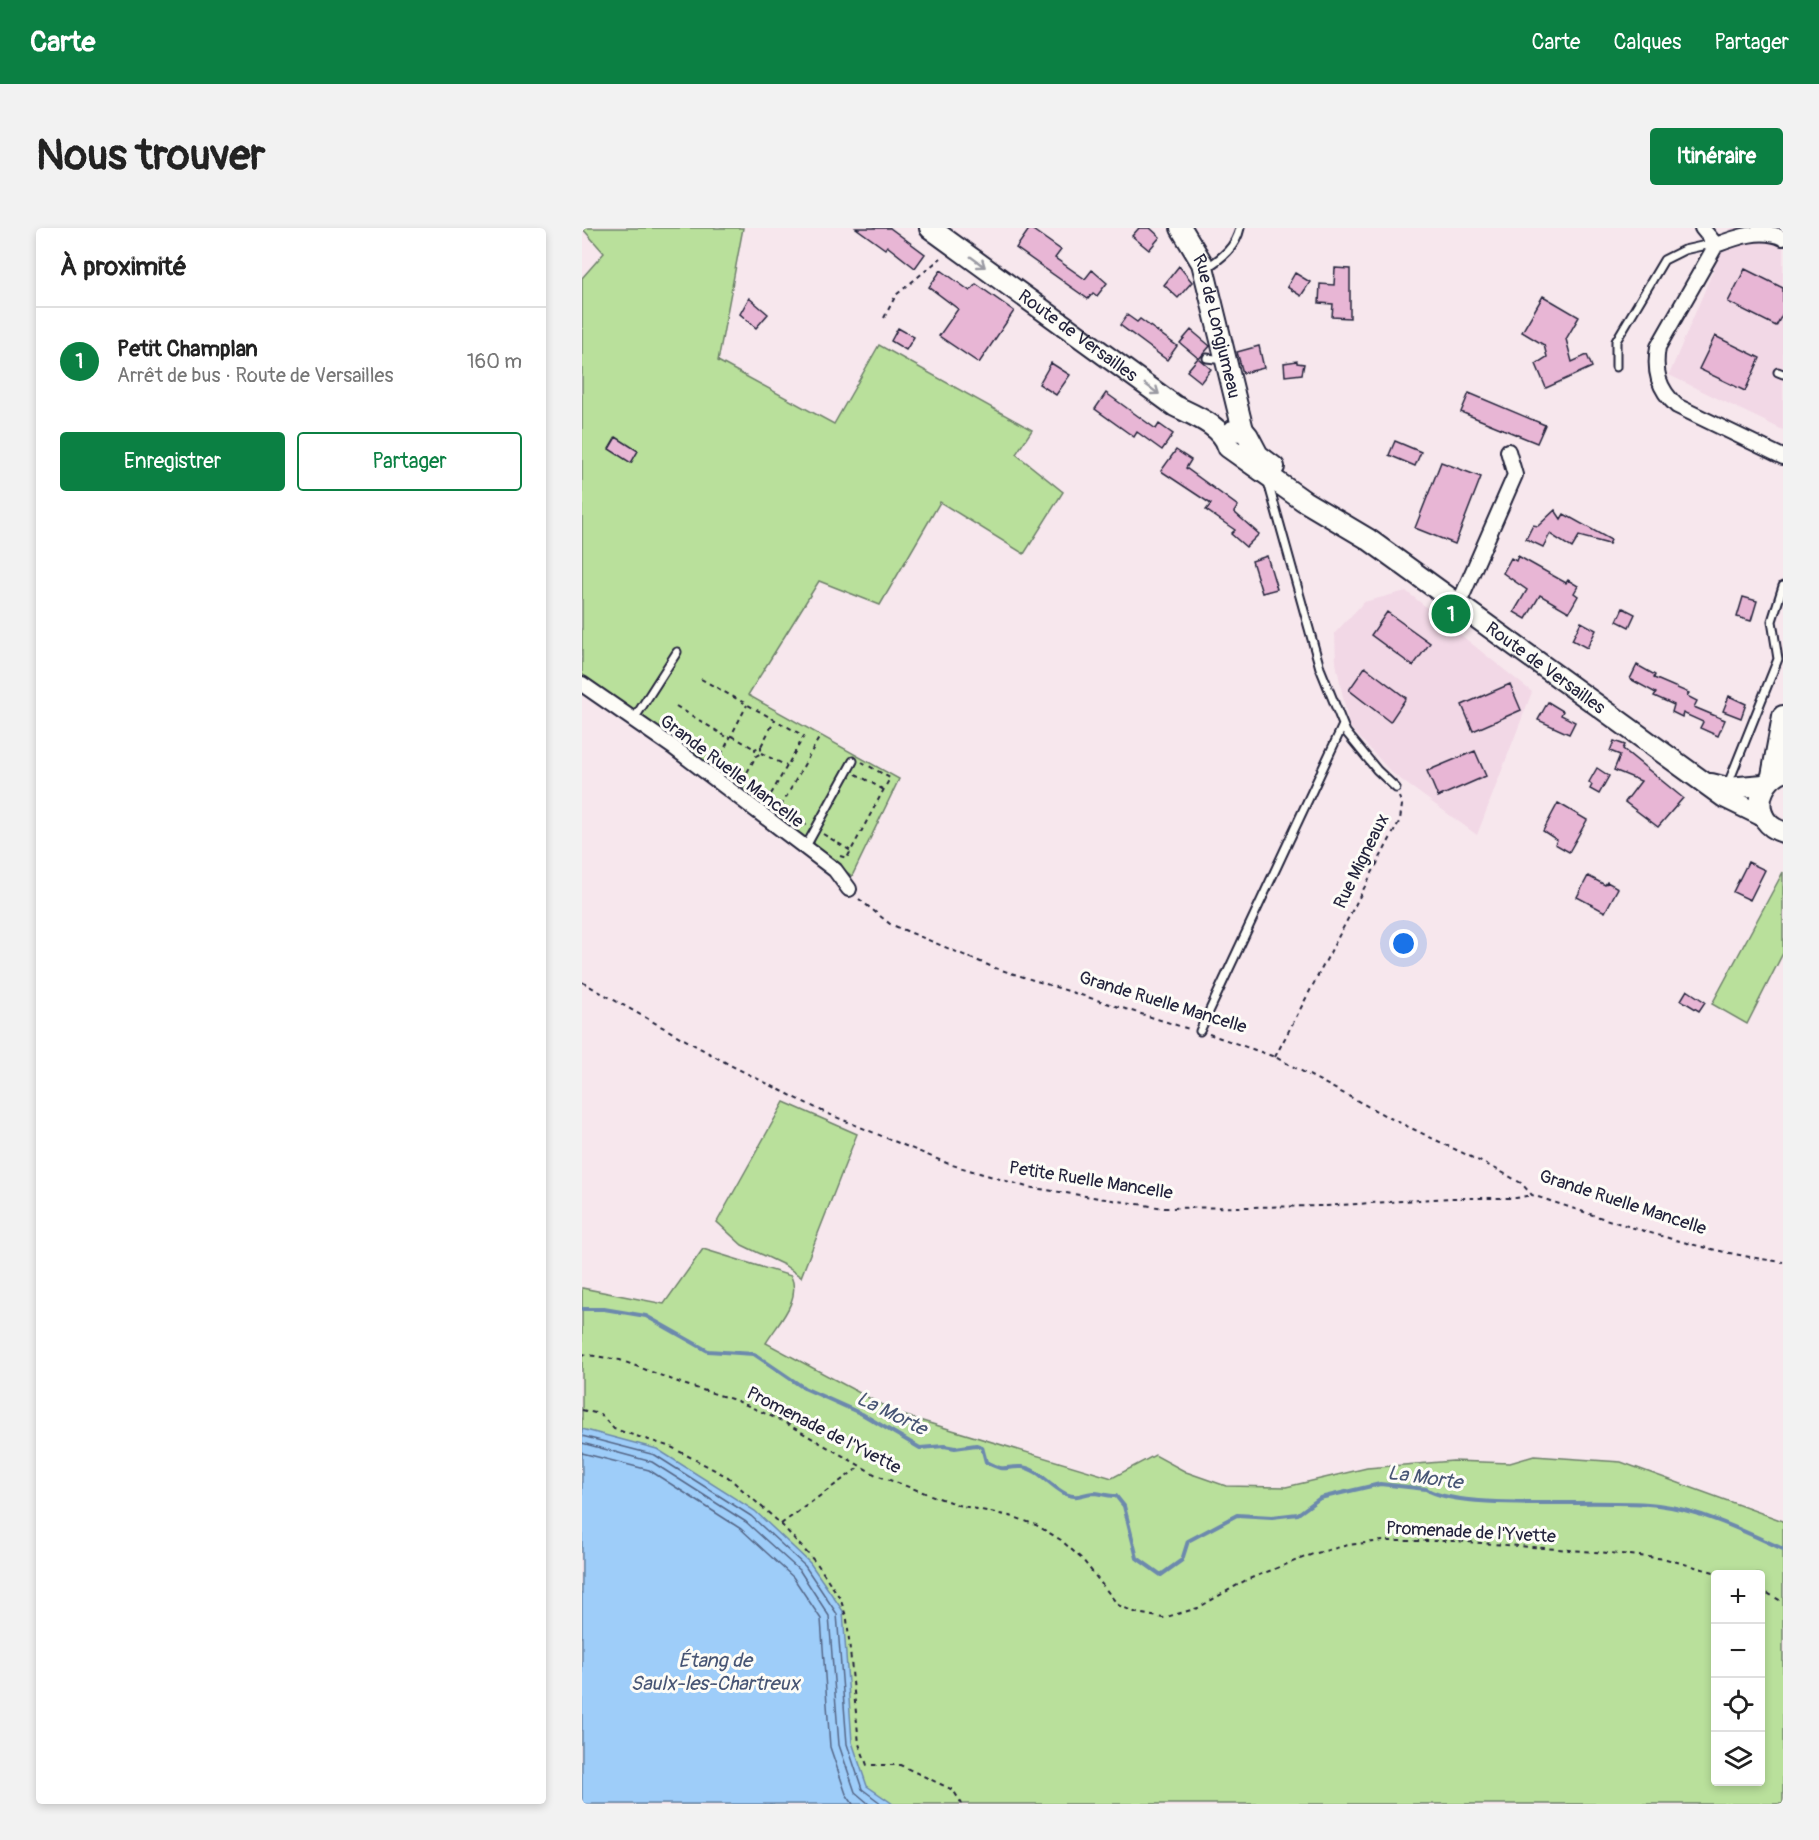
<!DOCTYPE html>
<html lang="fr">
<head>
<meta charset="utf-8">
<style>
	:root { --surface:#fff; --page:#f2f2f2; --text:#222; --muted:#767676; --line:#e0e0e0; --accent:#0b8043 }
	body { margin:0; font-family:Pangolin,sans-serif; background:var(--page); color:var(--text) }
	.controls { position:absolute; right:18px; bottom:18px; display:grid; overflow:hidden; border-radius:6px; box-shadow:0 3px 9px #0003 }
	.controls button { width:54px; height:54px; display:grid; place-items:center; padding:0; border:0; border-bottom:2px solid var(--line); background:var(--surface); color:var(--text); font:30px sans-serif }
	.you { position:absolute; left:822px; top:716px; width:21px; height:21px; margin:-15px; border:4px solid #fff; border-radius:50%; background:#1a73e8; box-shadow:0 0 0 9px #1a73e833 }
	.badge { display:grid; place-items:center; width:39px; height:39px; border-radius:50%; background:var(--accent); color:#fff; font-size:20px; font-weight:700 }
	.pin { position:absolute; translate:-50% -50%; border:3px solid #fff; box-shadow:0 2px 6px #0006 }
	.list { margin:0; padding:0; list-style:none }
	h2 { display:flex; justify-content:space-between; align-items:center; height:78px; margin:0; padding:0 24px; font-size:26px }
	h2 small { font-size:20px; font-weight:400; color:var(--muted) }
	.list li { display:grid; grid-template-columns:39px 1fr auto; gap:18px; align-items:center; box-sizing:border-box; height:108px; padding:0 24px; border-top:2px solid var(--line) }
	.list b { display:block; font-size:22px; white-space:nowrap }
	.list p { margin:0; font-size:20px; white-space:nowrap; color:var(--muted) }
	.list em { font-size:20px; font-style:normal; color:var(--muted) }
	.actions { display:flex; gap:12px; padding:18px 24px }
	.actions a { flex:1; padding:14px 0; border:2px solid var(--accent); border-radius:6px; text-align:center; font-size:21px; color:var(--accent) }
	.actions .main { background:var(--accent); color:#fff }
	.icon { flex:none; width:33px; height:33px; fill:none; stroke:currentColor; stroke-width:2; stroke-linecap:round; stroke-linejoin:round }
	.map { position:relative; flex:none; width:1201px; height:1576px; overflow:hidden; border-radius:6px }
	header { display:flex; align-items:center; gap:36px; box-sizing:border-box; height:84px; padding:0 30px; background:var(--accent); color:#fff }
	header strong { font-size:28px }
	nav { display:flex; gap:33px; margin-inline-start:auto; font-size:21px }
	.intro { display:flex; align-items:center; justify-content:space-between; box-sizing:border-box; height:144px; padding:0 36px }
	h1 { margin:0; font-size:42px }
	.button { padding:15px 27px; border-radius:6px; background:var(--accent); color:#fff; font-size:21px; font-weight:700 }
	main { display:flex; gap:36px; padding:0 36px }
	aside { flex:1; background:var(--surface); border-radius:6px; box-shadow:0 3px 9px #0003 }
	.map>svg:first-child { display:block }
	.built { fill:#f2d8e6 }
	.green { fill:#b9e09b; stroke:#6e816b; stroke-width:1.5; fill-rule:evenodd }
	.water { fill:#9ecdf9; stroke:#6c89ad; stroke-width:1.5 }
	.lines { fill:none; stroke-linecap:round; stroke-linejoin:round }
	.shore { stroke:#546687; stroke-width:1.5 }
	.stream { stroke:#6c89ad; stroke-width:4 }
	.building { fill:#e8b6d5; stroke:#22223b; stroke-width:1.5 }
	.lane-casing { stroke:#22223b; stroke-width:11 }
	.street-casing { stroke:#22223b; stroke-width:18 }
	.secondary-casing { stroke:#22223b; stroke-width:24 }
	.path { stroke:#22223b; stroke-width:2; stroke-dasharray:4.5 4.5; stroke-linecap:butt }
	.lane { stroke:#fdfcf7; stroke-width:7 }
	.street { stroke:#fdfcf7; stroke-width:14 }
	.secondary { stroke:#fdfcf7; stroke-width:20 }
	.oneway { stroke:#9a9aa2 }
	.labels { text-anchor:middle; stroke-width:6; stroke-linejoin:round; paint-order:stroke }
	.street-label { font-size:18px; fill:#22223b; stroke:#fdfcf7 }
	.water-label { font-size:20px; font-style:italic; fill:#475574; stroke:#fdfcf7 }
</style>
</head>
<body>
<header>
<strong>Carte</strong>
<nav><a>Carte</a><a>Calques</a><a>Partager</a></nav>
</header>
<div class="intro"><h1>Nous trouver</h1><a class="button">Itinéraire</a></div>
<main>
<aside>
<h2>À proximité<small></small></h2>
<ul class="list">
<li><span class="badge">1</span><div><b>Petit Champlan</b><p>Arrêt de bus · Route de Versailles</p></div><em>160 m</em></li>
</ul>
<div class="actions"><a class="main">Enregistrer</a><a>Partager</a></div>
</aside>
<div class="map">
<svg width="1201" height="1576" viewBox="0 0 1201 1576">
	<rect width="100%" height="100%" fill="#f7e7ed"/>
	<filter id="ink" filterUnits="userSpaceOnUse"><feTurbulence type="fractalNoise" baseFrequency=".0167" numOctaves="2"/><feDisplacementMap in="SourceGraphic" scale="12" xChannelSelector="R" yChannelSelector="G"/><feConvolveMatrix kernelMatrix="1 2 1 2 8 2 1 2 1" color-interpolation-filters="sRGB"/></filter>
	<g filter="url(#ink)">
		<path class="built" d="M 1149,0 L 1201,0 L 1201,202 L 1087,147 Z
			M 824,363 L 950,464 L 895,607 L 810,545 L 767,498 L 754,435 L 753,405 L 782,374 Z"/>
		<path class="green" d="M 0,0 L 161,0 L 136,133 L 252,196 L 297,117 L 450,202 L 434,226 L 481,264 L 442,326 L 358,274 L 298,377 L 237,353 L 166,467 L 317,551 L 270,648 L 232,619 L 232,613 L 222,609 L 220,612 L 161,566 L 162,559 L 159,556 L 151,557 L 0,446 L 0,50 L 22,25 Z
			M 1201,644 L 1201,725 L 1165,796 L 1130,776 Z
			M 202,874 L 275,906 L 219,1049 L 202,1037 L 160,1017 L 135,994 Z
			M 121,1021 L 209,1048 C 220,1073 195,1096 184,1115 L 317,1186 L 530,1250 L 573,1227 L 604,1244 L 644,1258 L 704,1259 L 785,1240 L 871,1233 L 928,1235 L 952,1228 L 1039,1234 L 1201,1293 L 1201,1576 L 0,1576 L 0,1060 L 82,1076 ZM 1134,1346 L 1178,1346 L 1178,1554 L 1134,1554 Z"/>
		<path class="water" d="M 0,1201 L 75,1221 L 173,1283 L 228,1335 L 261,1383 L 270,1514 L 285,1558 L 311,1576 L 0,1576 Z"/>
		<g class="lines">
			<path class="shore" d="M 0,1208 L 73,1227 L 169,1288 L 223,1338 L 255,1386 L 265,1516 L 280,1561 L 300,1576
				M 0,1215 L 70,1234 L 164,1294 L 218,1343 L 247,1388 L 257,1517 L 273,1564 L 287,1576
				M 0,1225 L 67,1242 L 159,1301 L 211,1349 L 239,1391 L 248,1519 L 264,1566 L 271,1576"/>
			<path class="stream" d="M 0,1081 L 22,1081 L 64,1088 L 126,1123 L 172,1126 L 222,1160 L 280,1186 L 338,1220 L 362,1218 L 373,1220 L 394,1217 L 400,1219 L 404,1234 C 424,1245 422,1238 440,1239 C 457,1241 469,1259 484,1266 C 496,1271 499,1266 511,1265 C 518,1265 526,1268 534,1268 L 542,1278 L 555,1330 L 579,1347 L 600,1332 L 606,1313 L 655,1287 L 690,1289 L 716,1286 L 738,1270 L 798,1256 L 844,1261 C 879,1284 1025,1270 1076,1277 C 1119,1282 1162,1303 1201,1321"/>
		</g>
		<path class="building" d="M 274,0 L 308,0 L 343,26 L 333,40 L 305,18 L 303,21 Z
			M 448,0 L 479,22 L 473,30 L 503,51 L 510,42 L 525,55 L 515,68 L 511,65 L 506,71 L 434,20 Z
			M 557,0 L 568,0 L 578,9 L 567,22 L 550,8 Z
			M 597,38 L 610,54 L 596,70 L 582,57 Z
			M 753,40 L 768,41 L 768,90 L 750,89 L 751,76 L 737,75 L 738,56 L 752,57 Z
			M 1163,41 L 1201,60 L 1201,85 L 1194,98 L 1146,74 Z
			M 359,42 L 388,63 L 394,56 L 432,83 L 397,135 L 357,108 L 376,81 L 347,59 Z
			M 713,45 L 728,54 L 719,68 L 705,59 Z
			M 961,68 L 997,89 L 984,111 L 990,134 L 1005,127 L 1010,139 L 964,160 L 954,136 L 965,129 L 962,117 L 940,104 Z
			M 167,70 L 186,86 L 174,100 L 158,86 Z
			M 545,87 L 555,94 L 558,91 L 595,118 L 585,132 L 538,97 Z
			M 316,100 L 332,109 L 324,122 L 309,113 Z
			M 609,102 L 628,118 L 617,131 L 629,141 L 619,154 L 605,143 L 616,130 L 598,115 Z
			M 1133,108 L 1178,130 L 1163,163 L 1117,141 Z
			M 677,118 L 682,140 L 661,145 L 655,124 Z
			M 715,133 L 715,135 L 722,136 L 720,146 L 703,148 L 702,135 Z
			M 469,135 L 488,147 L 474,167 L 457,156 Z
			M 524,165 L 574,201 L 577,196 L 591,206 L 580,222 L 555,204 L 552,209 L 513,181 Z
			M 887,165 L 963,197 L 955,215 L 879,184 Z
			M 34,209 L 56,223 L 49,235 L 27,221 Z
			M 813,213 L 839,224 L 833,238 L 807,227 Z
			M 594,222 L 609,232 L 604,240 L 656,278 L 652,284 L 677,306 L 664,319 L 649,306 L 653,302 L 624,282 L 629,276 L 579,243 Z
			M 859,234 L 899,249 L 873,316 L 833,300 Z
			M 973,282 L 979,291 L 982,286 L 1029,312 L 1027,316 L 997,308 L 990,320 L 968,306 L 961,319 L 944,311 L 951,297 L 956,298 Z
			M 685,328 L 695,361 L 680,365 L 670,333 Z
			M 936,328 L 984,355 L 986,352 L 996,358 L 992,365 L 996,368 L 987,384 L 958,367 L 944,391 L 932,384 L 945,362 L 921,345 L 929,330 L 934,333 Z
			M 1161,369 L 1175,373 L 1169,393 L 1155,389 Z
			M 1041,380 L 1053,386 L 1047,399 L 1035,393 Z
			M 805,384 L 848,415 L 831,438 L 789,407 Z
			M 999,394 L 1014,402 L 1005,420 L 990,412 Z
			M 1055,437 L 1073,447 L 1072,450 L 1107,465 L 1105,468 L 1115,473 L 1112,479 L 1143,492 L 1136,508 L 1118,500 L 1121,494 L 1101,485 L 1100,489 L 1090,484 L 1092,477 L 1072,468 L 1074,465 L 1048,451 Z
			M 783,439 L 824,470 L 808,494 L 767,462 Z
			M 928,456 L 939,482 L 891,503 L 880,477 Z
			M 1147,468 L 1164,476 L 1159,490 L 1141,483 Z
			M 966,474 L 981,483 L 979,487 L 993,494 L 987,506 L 956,492 Z
			M 1032,513 L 1043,517 L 1041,521 L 1101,570 L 1076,599 L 1043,574 L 1059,553 L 1032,542 L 1038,527 L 1028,523 Z
			M 893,523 L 904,548 L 856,569 L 845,543 Z
			M 1015,540 L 1027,548 L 1017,566 L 1008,561 L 1010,557 L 1007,554 Z
			M 976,575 L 1005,592 L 987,624 L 973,616 L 975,612 L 961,603 Z
			M 1166,634 L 1183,642 L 1168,672 L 1151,664 Z
			M 1006,648 L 1023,657 L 1025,654 L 1036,660 L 1023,684 L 995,669 Z
			M 1105,762 L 1123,774 L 1117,783 L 1099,772 Z"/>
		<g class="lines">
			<g class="lane-casing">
				<path id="lane" d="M 624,40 C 640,30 654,19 658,0
					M 625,130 L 642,132
					M 1034,139 L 1034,113 L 1082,32 L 1102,22 L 1133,15
					M 1196,144 L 1201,146
					M 686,254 L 738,440 L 764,504 L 795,542 L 814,560
					M 52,491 L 95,424
					M 1146,556 L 1196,431 L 1190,393 L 1201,358
					M 223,620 L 271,533
					M 618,803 L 761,497"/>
			</g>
			<g class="street-casing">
				<path id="street" d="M 1120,0 L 1134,17
					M 1134,17 L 1076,119 C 1072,143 1076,161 1095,178 L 1201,229
					M 1134,17 C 1155,9 1180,0 1201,10
					M 875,375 L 881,366 L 933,247 L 926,223
					M 0,456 L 91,519 L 253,642 L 267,661"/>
			</g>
			<g class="secondary-casing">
				<g id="secondary">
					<path id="s1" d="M 348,0 L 593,178 C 611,187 641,198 646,219 L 722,273 L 786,311 L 1142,569 L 1181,588"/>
					<path id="s2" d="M 599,0 L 620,35 L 661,202"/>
					<path d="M 651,203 L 661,202 L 666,208 L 676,227 L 692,239"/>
					<path d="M 1201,543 C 1173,555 1169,594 1201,604"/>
					<path d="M 1190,548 L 1201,488"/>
					<path d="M 1129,556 L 1145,560 L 1182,557"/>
				</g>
			</g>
			<path class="path" d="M 302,90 L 314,67 L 359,30
				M 119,451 L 222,508 L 188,568 L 155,549
				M 94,478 L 148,511
				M 150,508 L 173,521
				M 179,518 L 179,525 L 174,528 L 173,521 L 179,518 L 193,492
				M 179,525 L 205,538
				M 135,535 L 165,477
				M 274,546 L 302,562
				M 161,552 L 174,528
				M 225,597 L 197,582 L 237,510
				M 241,606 L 269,623
				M 258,628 L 265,630 L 308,550 L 280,534
				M 277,671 L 308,696 L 413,740 L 607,801
				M 0,754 L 148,837 L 242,884 L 367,936 L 445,959 L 582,980 L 743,978 L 868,970 L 934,970 L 950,967
				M 627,806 L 693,829 L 804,888 L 916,942 L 939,955 L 950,967 C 1033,994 1114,1023 1201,1034
				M 693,829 L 818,592 L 820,577 L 817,569
				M 0,1126 L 38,1132 L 104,1157 L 153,1172 L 200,1193 L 294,1247 L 376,1277 L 432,1289 L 454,1297 L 479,1312 L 501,1332 L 536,1377 L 555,1385 L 581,1390 L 616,1380 L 664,1352 L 731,1326 L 766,1317 L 801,1313 L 873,1313 L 1039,1326 L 1084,1331 L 1139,1346
				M 0,1182 L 18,1186 L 32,1201 L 89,1219 L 146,1249 L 199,1296 L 236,1337 L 258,1370 L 265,1391 L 277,1516 L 285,1537 L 318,1537 L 371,1562 L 380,1576
				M 199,1296 L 279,1238
				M 1178,1361 L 1201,1374"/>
			<use href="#lane" class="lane"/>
			<use href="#street" class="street"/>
			<use href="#secondary" class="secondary"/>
		</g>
		<defs><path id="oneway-shaft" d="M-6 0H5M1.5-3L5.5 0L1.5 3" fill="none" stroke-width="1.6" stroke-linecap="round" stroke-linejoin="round" transform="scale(1.5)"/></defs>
		<g class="oneway">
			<use href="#oneway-shaft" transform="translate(396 34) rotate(36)"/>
			<use href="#oneway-shaft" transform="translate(570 161) rotate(36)"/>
		</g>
	</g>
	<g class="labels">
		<g class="street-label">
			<text dy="6" stroke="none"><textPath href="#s2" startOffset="106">Rue de Longjumeau</textPath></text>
			<text dy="6" stroke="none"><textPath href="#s1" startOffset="183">Route de Versailles</textPath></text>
			<text dy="6" stroke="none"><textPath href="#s1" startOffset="759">Route de Versailles</textPath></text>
			<text transform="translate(150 543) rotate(37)" y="6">Grande Ruelle Mancelle</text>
			<text transform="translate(779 633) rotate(-64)" y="6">Rue Migneaux</text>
			<text transform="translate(581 774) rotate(17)" y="6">Grande Ruelle Mancelle</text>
			<text transform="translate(509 952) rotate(9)" y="6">Petite Ruelle Mancelle</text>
			<text transform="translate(1041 974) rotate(18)" y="6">Grande Ruelle Mancelle</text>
			<text transform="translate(242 1202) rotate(27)" y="6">Promenade de l'Yvette</text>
			<text transform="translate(889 1304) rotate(3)" y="6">Promenade de l'Yvette</text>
		</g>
		<g class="water-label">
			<text transform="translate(310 1185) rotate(26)" y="7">La Morte</text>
			<text transform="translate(843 1249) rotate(8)" y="7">La Morte</text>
			<text x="133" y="1439">Étang de<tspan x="133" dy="23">Saulx-les-Chartreux</tspan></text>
		</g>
	</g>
</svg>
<div class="controls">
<button>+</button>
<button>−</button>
<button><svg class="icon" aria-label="locate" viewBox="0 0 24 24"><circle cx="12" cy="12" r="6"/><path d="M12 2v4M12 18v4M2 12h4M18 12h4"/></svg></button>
<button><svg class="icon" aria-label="layers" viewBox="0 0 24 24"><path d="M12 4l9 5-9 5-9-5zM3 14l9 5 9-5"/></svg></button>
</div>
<div class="you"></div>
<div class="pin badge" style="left:869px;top:386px">1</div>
</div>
</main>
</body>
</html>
